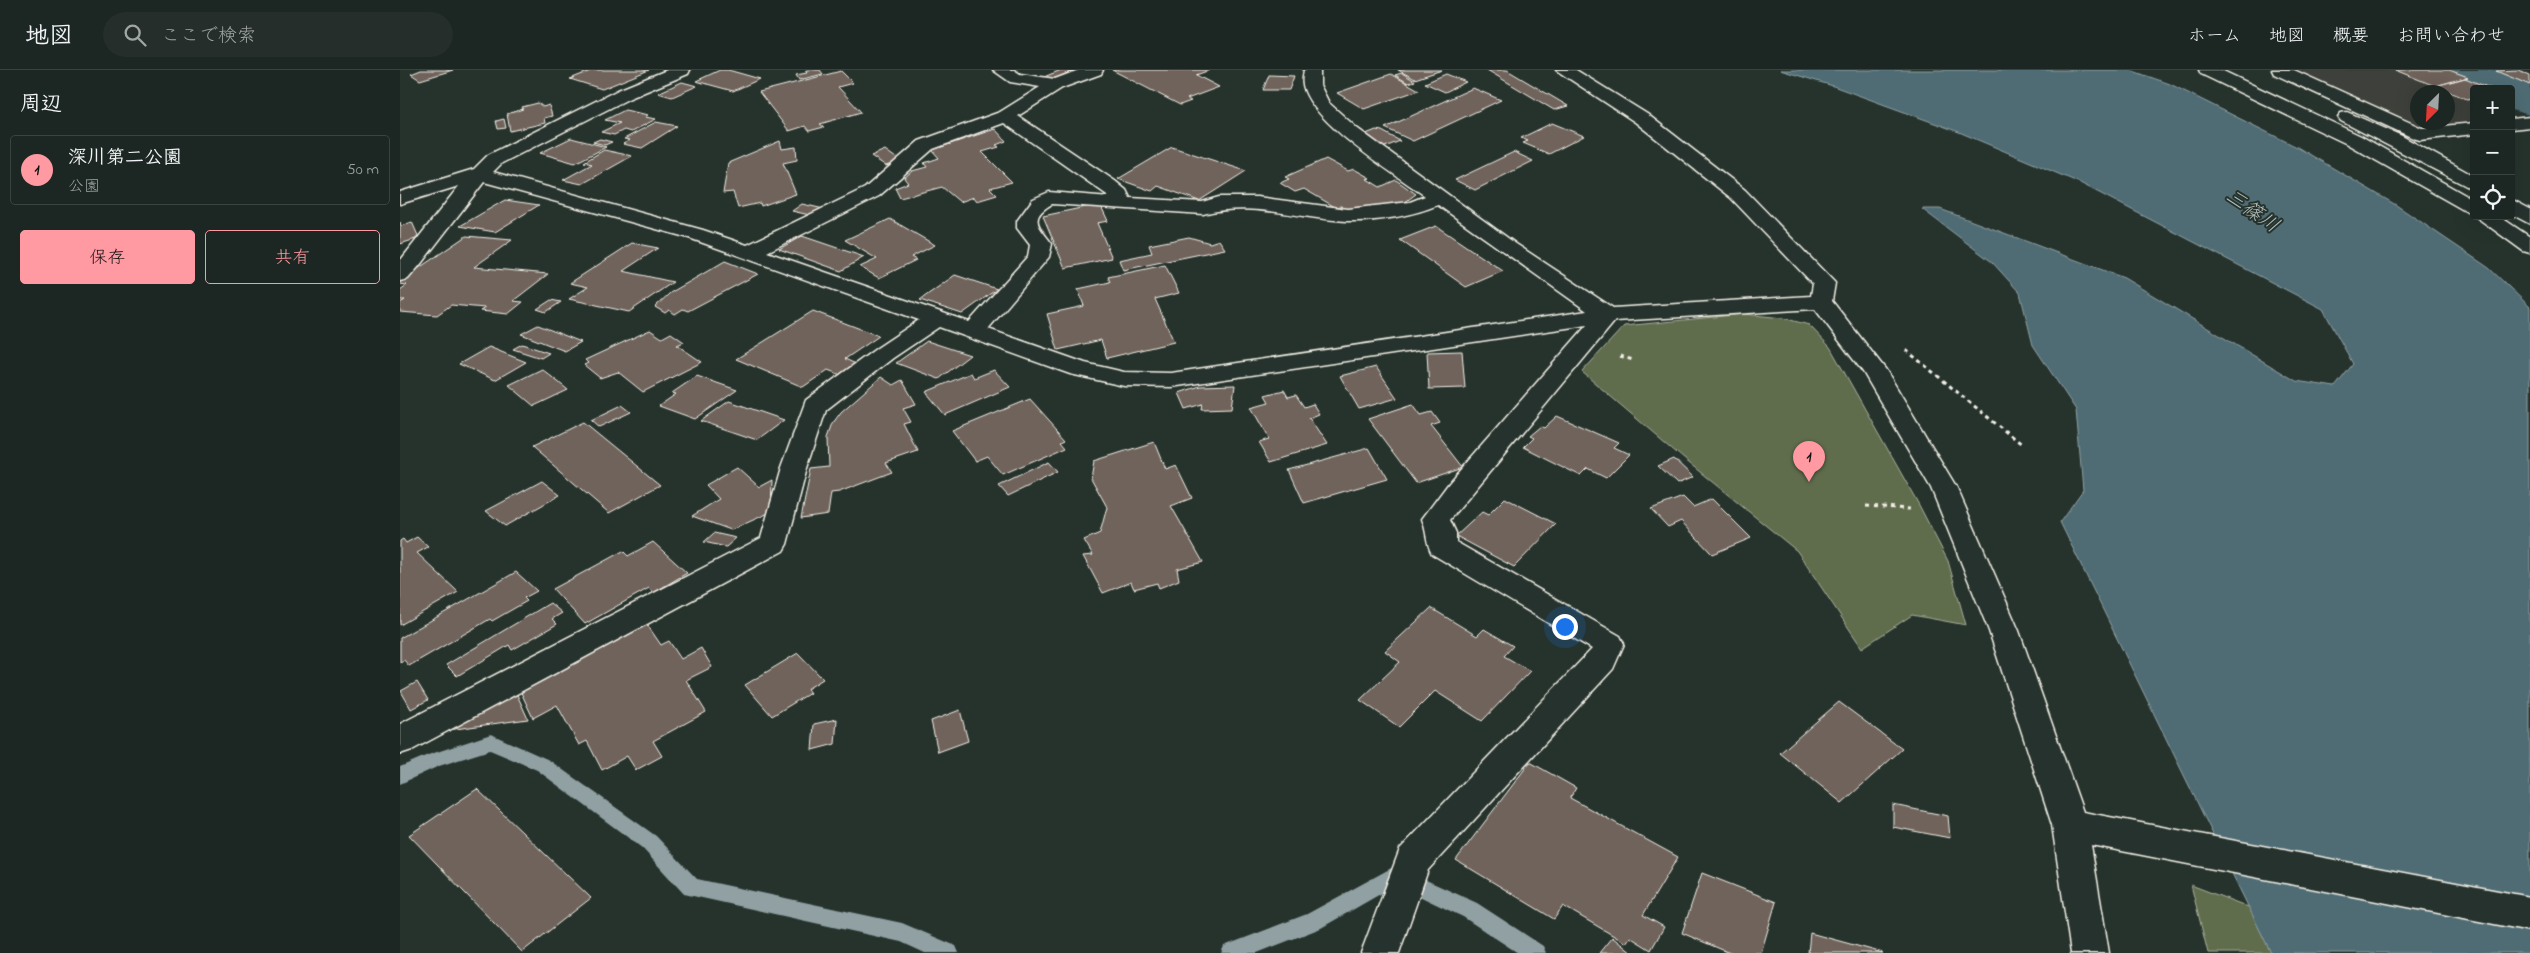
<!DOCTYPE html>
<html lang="ja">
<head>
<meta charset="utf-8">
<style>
	:root { --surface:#1c2622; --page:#252e2a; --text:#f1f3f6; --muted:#a0a5a5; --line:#3a4340; --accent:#ff9aa2 }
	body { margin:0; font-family:"Indie Flower","Klee One",sans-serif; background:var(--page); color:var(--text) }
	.controls { position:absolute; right:15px; top:15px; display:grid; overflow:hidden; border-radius:5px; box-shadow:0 5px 20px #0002 }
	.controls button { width:45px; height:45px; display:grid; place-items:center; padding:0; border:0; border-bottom:1px solid var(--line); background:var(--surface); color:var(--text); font:25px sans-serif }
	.compass { position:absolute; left:2010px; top:15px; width:45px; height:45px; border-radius:50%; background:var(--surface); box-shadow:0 5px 20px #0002; rotate:204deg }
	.you { position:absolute; left:1164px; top:556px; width:18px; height:18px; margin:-12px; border:4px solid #fff; border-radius:50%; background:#1a73e8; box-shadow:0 0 0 8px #1a73e833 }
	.badge { display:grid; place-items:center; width:32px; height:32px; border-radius:50%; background:var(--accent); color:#111; font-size:16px; font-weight:700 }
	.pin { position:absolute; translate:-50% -41px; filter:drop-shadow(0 1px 2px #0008) }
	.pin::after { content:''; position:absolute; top:26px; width:18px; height:15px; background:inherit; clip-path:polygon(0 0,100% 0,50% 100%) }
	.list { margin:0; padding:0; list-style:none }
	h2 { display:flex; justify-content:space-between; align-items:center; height:65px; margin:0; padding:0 20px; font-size:21px }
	h2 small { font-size:16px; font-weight:400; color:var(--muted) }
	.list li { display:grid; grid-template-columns:32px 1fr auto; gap:15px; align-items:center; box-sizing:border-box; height:70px; margin:0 10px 10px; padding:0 10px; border:1px solid var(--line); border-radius:5px }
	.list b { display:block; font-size:19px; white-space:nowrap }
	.list p { margin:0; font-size:16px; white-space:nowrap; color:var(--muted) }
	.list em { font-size:16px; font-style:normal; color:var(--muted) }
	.actions { display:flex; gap:10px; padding:15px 20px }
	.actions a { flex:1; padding:11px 0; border:1px solid var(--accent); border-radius:5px; text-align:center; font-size:18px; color:var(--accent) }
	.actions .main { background:var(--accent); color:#111 }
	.icon { flex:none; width:28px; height:28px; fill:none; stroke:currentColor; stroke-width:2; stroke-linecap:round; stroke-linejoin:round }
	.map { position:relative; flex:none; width:2130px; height:883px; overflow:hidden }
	header { display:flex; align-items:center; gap:30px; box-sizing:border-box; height:70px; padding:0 25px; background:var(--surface); border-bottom:1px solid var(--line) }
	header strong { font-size:24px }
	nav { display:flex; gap:28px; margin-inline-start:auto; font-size:18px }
	.search { width:350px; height:45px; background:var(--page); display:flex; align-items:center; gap:12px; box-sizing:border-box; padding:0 18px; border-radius:28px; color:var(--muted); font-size:19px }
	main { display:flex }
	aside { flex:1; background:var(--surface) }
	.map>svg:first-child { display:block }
	.built { fill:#3c413b; fill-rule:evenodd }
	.green { fill:#616d4e; stroke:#aaaf9b }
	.water { fill:#4f6c75; stroke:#91a1a3 }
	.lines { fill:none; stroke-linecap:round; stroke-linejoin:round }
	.stream { fill:#91a1a3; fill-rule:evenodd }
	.river { fill:#4f6c75; fill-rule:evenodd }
	.building { fill:#6f635b; stroke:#f4f1e8 }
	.minor-casing { stroke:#f4f1e8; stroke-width:3 }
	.path { stroke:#f4f1e8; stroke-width:3; stroke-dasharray:4 4; stroke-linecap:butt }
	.minor { fill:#26332d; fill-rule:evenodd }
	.labels { text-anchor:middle; stroke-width:4; stroke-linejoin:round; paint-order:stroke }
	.far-water-label { font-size:20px; font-style:italic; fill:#b2bcba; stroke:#26332d }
</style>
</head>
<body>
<header>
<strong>地図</strong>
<div class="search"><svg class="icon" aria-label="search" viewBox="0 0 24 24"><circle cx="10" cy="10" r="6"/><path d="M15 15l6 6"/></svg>ここで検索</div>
<nav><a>ホーム</a><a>地図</a><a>概要</a><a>お問い合わせ</a></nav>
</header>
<main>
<aside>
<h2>周辺<small></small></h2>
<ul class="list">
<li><span class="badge">1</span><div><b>深川第二公園</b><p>公園</p></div><em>50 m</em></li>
</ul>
<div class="actions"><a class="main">保存</a><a>共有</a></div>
</aside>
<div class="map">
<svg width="2130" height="883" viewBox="0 0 2130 883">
	<rect width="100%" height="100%" fill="#26332d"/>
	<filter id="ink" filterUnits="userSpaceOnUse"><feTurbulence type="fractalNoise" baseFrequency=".02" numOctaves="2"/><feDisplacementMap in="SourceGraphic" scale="10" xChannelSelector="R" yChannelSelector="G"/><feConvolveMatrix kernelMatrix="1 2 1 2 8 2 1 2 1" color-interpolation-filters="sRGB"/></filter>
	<g filter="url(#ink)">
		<path class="built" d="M 1893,0 L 2060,0 L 2098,19 L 2074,19 L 2074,51 L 2022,58 ZM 2018,22 L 2048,22 L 2048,52 L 2018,52 Z"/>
		<path class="green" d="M 1344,244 L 1383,248 L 1409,255 L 1430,277 L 1519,435 L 1548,491 L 1566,555 L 1512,545 L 1462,578 L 1397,481 L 1284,389 L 1182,302 L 1224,256 Z
			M 1791,815 L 1885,851 L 1903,883 L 1808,883 Z"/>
		<path class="water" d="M 1380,0 L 1730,0 L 1770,14 L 1897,77 L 1996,135 L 2089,198 L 2130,237 L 2130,883 L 1871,883 L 1660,452 L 1683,420 L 1676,340 L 1633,275 L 1620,223 L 1592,192 L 1522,139 L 1540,139 L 1724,208 L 1896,311 L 1935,317 L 1953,294 L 1923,239 L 1680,113 L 1559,62 L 1433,16 Z"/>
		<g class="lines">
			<path class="stream" d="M 91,664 L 149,690 L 256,766 L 297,809 L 502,853 L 556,876 L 559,883 L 525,883 L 501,872 L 284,824 L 242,778 L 137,700 L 90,680 L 39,696 L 0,714 L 0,697 L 28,685 Z
				M 995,796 L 1077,833 L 1143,876 L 1146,883 L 1118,883 L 1063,847 L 996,815 L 921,858 L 857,883 L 821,883 L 824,876 L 907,844 Z"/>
			<path class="river" d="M 2052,0 L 2118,0 L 2130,6 L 2130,45 L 2111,40 L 2111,19 C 2085,19 2068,24 2052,0 Z"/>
		</g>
		<path class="building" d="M 21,0 L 53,0 L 20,10 L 11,4 Z
			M 193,0 L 249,0 L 202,19 L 170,9 Z
			M 320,0 L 328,0 L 360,9 L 333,21 L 296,11 Z
			M 420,0 L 423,4 L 399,10 L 396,5 L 407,3 L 405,1 L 407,0 Z
			M 661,0 L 673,1 L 651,10 L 644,7 Z
			M 712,0 L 810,0 L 796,5 L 819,17 L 787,29 L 791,31 L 780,35 Z
			M 998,0 L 1042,0 L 1015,9 Z
			M 1087,0 L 1107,0 L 1168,36 L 1154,40 Z
			M 1995,0 L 2049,0 L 2068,7 L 2035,16 Z
			M 2118,0 L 2130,5 L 2130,15 L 2096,1 Z
			M 441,1 L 453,13 L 438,17 L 461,42 L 420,54 L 424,57 L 409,61 L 405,56 L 389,61 L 359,22 Z
			M 1002,3 L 1015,11 L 1008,13 L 995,5 Z
			M 991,4 L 1019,20 L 964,39 L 937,23 Z
			M 1046,4 L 1066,12 L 1045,22 L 1025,13 Z
			M 869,5 L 894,6 L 889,20 L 863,20 Z
			M 2065,8 L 2092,19 L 2074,19 L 2074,28 L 2067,29 L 2035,16 Z
			M 282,12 L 297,16 L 272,27 L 258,23 Z
			M 1073,18 L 1101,30 L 1013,71 L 985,58 Z
			M 138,33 L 143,37 L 149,35 L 152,46 L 144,48 L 145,53 L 110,61 L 107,44 L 123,39 L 122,37 Z
			M 225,40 L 248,45 L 245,47 L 256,49 L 231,62 L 224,60 L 214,65 L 201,62 L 220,53 L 205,50 Z
			M 104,49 L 106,58 L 98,59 L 96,51 Z
			M 256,52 L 277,56 L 242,78 L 223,74 L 230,70 L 224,69 Z
			M 1152,53 L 1184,66 L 1149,84 L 1123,73 L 1128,71 L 1121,68 Z
			M 595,59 L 606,71 L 596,75 L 599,77 L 582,82 L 612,112 L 590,118 L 597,125 L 577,131 L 574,127 L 560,132 L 542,117 L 500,128 L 495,118 L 508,113 L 504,108 L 512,101 L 527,97 L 524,93 L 539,88 L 532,80 Z
			M 976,60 L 982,61 L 1000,71 L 980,79 L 965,67 L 969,66 L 966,64 Z
			M 171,68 L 206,77 L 175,93 L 140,83 Z
			M 200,69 L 212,72 L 205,75 L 193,72 Z
			M 380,71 L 382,79 L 396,77 L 397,90 L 383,93 L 396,124 L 361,136 L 360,133 L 338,138 L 333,122 L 323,123 L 328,93 Z
			M 772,77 L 846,101 L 799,131 L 758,116 L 752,121 L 718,109 Z
			M 204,80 L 232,86 L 182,114 L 163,110 L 192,94 L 184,92 Z
			M 485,80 L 500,91 L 486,96 L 471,86 Z
			M 1114,82 L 1133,91 L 1075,120 L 1055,110 Z
			M 926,89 L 948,101 L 954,99 L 970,108 L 967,109 L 980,117 L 996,110 L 1016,124 L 1001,135 L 996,132 L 984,138 L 948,141 L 941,136 L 935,137 L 904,119 L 895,122 L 880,113 L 889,109 L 885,107 Z
			M 105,130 L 139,135 L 95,162 L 60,156 Z
			M 402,134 L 424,139 L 414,146 L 392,141 Z
			M 700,134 L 708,151 L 697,153 L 712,188 L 665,198 L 643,146 Z
			M 490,149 L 535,175 L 511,187 L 516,190 L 479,208 L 460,197 L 477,189 L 445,170 Z
			M 0,152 L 1,156 L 12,152 L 19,168 L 0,174 Z
			M 1036,156 L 1103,201 L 1066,217 L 1000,170 Z
			M 66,166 L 112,170 L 74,197 L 148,204 L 113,231 L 123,232 L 108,244 L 80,241 L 85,238 L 51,235 L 37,245 L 0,242 L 0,233 L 5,230 L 0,230 L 0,220 L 7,215 L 0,214 L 0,211 Z
			M 402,166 L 464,187 L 441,201 L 379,179 Z
			M 789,167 L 810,173 L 819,170 L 825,179 L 723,200 L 719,190 L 752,183 L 749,175 Z
			M 232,173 L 258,178 L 223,201 L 273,212 L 229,242 L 169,229 L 188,217 L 170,213 Z
			M 325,191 L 358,204 L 288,241 L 283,239 L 275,244 L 269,240 L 265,243 L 255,237 L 270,223 Z
			M 765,195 L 779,223 L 755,229 L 774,272 L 707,288 L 701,270 L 658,280 L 647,244 L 684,236 L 678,219 L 710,212 L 708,207 Z
			M 555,205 L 597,219 L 562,244 L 520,230 Z
			M 151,230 L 161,232 L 146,242 L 137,239 Z
			M 413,241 L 479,266 L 445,289 L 460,296 L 443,306 L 428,300 L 403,317 L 336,289 Z
			M 138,255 L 181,272 L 165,281 L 121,264 Z
			M 250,260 L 262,268 L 271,263 L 284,272 L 277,275 L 302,292 L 243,322 L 218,302 L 200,308 L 184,295 L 188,293 L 185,290 Z
			M 527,271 L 570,285 L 539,309 L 496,293 Z
			M 122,274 L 149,283 L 141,288 L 113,279 Z
			M 89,277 L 126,292 L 95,310 L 59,294 Z
			M 1062,281 L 1065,318 L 1029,319 L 1027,282 Z
			M 976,297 L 997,328 L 959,339 L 940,306 Z
			M 142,299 L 168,320 L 134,336 L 109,315 Z
			M 594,300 L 610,317 L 545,345 L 526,322 L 571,303 L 574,308 Z
			M 297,306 L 337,320 L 295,349 L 259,336 L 276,324 L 272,323 Z
			M 481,307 L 493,315 L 502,310 L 516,334 L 503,338 L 511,352 L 504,354 L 518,382 L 486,393 L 492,402 L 439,422 L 431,423 L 428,444 L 401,448 L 411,399 L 429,397 L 428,367 L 433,353 L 441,342 Z
			M 835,315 L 832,338 L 802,339 L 803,334 L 786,339 L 779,323 L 800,316 Z
			M 884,320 L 888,327 L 896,325 L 904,337 L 913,334 L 919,344 L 909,348 L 927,375 L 871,392 L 859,372 L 869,369 L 851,337 L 869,332 L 865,325 Z
			M 630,329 L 666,369 L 662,371 L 667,377 L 603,405 L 587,386 L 575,391 L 552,361 Z
			M 329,331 L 384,350 L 357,370 L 301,351 Z
			M 1013,334 L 1021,345 L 1032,342 L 1040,353 L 1031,356 L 1063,397 L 1016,413 L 968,349 Z
			M 222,335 L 231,342 L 199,357 L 191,350 Z
			M 1157,346 L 1219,373 L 1214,378 L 1229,385 L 1206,408 L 1188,399 L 1181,406 L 1123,377 L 1132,368 L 1128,366 L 1140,356 L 1144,358 Z
			M 183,352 L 260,415 L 209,443 L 132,377 Z
			M 754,372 L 765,399 L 776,395 L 792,428 L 771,436 L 803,492 L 777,499 L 779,510 L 759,518 L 757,513 L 734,519 L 731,512 L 703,523 L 683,486 L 693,485 L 684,470 L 700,463 L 707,437 L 691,408 L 694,391 Z
			M 969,378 L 987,409 L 904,433 L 889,400 Z
			M 1274,389 L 1293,407 L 1277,414 L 1258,396 Z
			M 649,392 L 658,402 L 608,426 L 599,416 Z
			M 337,397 L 359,417 L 372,410 L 371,442 L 331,460 L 292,446 L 319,429 L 306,415 Z
			M 142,411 L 160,425 L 105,456 L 86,441 Z
			M 1283,427 L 1293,437 L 1312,429 L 1351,468 L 1312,484 L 1281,451 L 1268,457 L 1251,439 Z
			M 1105,428 L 1156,454 L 1114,497 L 1056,466 L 1082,442 L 1088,445 Z
			M 314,463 L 336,468 L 326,477 L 304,472 Z
			M 17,467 L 28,477 L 17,483 L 58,522 L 0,555 L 0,471 L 3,469 L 6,473 Z
			M 253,472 L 287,503 L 253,523 L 249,518 L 185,554 L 153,519 L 223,481 L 228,486 Z
			M 116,502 L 137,521 L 124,528 L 127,531 L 92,551 L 90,549 L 9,596 L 4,590 L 0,592 L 0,568 Z
			M 150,533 L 162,543 L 152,549 L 157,554 L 112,580 L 109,575 L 57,606 L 46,595 Z
			M 1031,538 L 1077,566 L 1084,559 L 1113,576 L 1104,586 L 1130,601 L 1082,651 L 1035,621 L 999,657 L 960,630 L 1000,592 L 985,581 Z
			M 246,553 L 261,575 L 269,571 L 281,589 L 301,578 L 312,597 L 286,610 L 306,642 L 253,671 L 262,686 L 236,700 L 227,686 L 202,700 L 187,671 L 179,675 L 157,635 L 133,648 L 118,616 Z
			M 398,583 L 423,609 L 407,619 L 410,623 L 372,646 L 345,615 Z
			M 17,612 L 28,630 L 11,639 L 1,621 Z
			M 114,618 L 128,649 L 26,663 Z
			M 1439,632 L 1502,679 L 1442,733 L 1380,683 Z
			M 560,640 L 568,671 L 538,682 L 531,651 Z
			M 437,649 L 435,674 L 412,680 L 414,654 Z
			M 1130,692 L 1176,718 L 1170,728 L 1278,787 L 1243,845 L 1264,857 L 1251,880 L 1230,867 L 1226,873 L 1163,836 L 1154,849 L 1056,790 Z
			M 77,719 L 191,828 L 122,882 L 9,765 Z
			M 1493,735 L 1548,746 L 1550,768 L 1493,757 Z
			M 1302,803 L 1376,832 L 1361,883 L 1330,883 L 1282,863 Z
			M 1410,863 L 1483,883 L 1408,883 Z
			M 1212,867 L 1232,883 L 1199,883 Z"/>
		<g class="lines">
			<g class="minor-casing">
				<path id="minor" d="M 267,0 L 290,0 L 288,4 L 230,28 L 102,93 L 93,102 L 303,160 L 347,175 L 465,118 L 519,71 L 600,42 L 640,17 L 610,12 L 593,0 L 614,0 L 620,4 L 655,9 L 679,0 L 703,0 L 701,4 L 662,18 L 618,46 L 715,111 L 726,120 L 730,128 L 802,132 L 819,127 L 857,127 L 948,139 L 1010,132 L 1025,126 C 994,103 911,53 903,15 C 902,11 903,5 904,0 L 920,0 L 920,15 L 929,33 L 958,59 L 1116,174 L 1213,238 L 1411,226 L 1413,214 L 1331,128 L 1235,52 L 1156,0 L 1176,0 L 1247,44 L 1345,120 L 1435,213 L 1432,231 L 1486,300 L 1557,418 L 1619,561 L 1683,742 L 2130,827 L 2130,861 L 1691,775 L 1709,883 L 1671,883 L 1652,755 L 1589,561 L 1531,418 L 1463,302 L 1415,239 L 1215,251 L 1050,450 L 1056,463 L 1056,472 L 1220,566 L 1224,574 L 1213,599 L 1028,800 L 999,883 L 961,883 L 1000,779 L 1192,579 L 1032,484 C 1026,474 1027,461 1022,449 L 1049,413 L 1187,255 L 771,317 L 724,316 L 670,304 L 539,257 L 493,288 L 426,340 L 407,398 L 387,474 L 383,481 L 12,680 L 0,684 L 0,654 L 361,468 L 381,398 L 406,330 L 477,278 L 519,250 L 289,168 L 84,112 L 20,195 L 8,209 L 0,211 L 0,191 L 59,116 L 0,134 L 0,122 L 74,99 L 88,85 L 218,20 ZM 604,53 L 710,127 L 649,122 L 633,129 L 617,151 L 617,158 L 630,175 L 628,186 L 569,252 L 367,182 L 479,126 L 533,79 ZM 652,134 L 803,144 C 854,131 897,149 947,151 C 975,152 1013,146 1038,135 L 1187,241 L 771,303 L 724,302 L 685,293 L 588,259 L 649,187 L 652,174 C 641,158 626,149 652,134 Z
					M 1799,0 L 1821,0 L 1961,66 L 2074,130 L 2074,144 L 2067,142 L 1947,74 L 1801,4 Z
					M 1872,0 L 1894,0 L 2022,58 L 2074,53 L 2074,64 L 2020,70 L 2013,68 L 1874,4 Z
					M 1947,42 L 2002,66 L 2074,106 L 2074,120 L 1941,51 L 1938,47 L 1941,43 Z
					M 2130,47 L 2130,57 L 2111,59 L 2111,49 Z
					M 2111,129 L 2130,139 L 2130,154 L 2111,144 Z
					M 2075,146 L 2099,146 L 2130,167 L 2130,183 L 2123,181 Z"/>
			</g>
			<path class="path" d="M 1506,280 L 1623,376
				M 1220,286 L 1233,290
				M 1466,436 L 1511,439"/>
			<use href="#minor" class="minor"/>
		</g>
	</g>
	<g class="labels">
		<g class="far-water-label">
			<text transform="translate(1853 140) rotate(35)" y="7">三篠川</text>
		</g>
	</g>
</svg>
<div class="controls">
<button>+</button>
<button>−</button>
<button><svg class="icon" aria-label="locate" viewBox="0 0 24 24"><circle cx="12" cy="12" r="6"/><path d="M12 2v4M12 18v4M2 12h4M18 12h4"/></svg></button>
</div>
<svg class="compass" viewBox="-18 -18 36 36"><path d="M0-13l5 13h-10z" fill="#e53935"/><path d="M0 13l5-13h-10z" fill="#a0a5a5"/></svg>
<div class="you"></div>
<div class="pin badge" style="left:1409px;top:412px">1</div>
</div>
</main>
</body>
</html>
